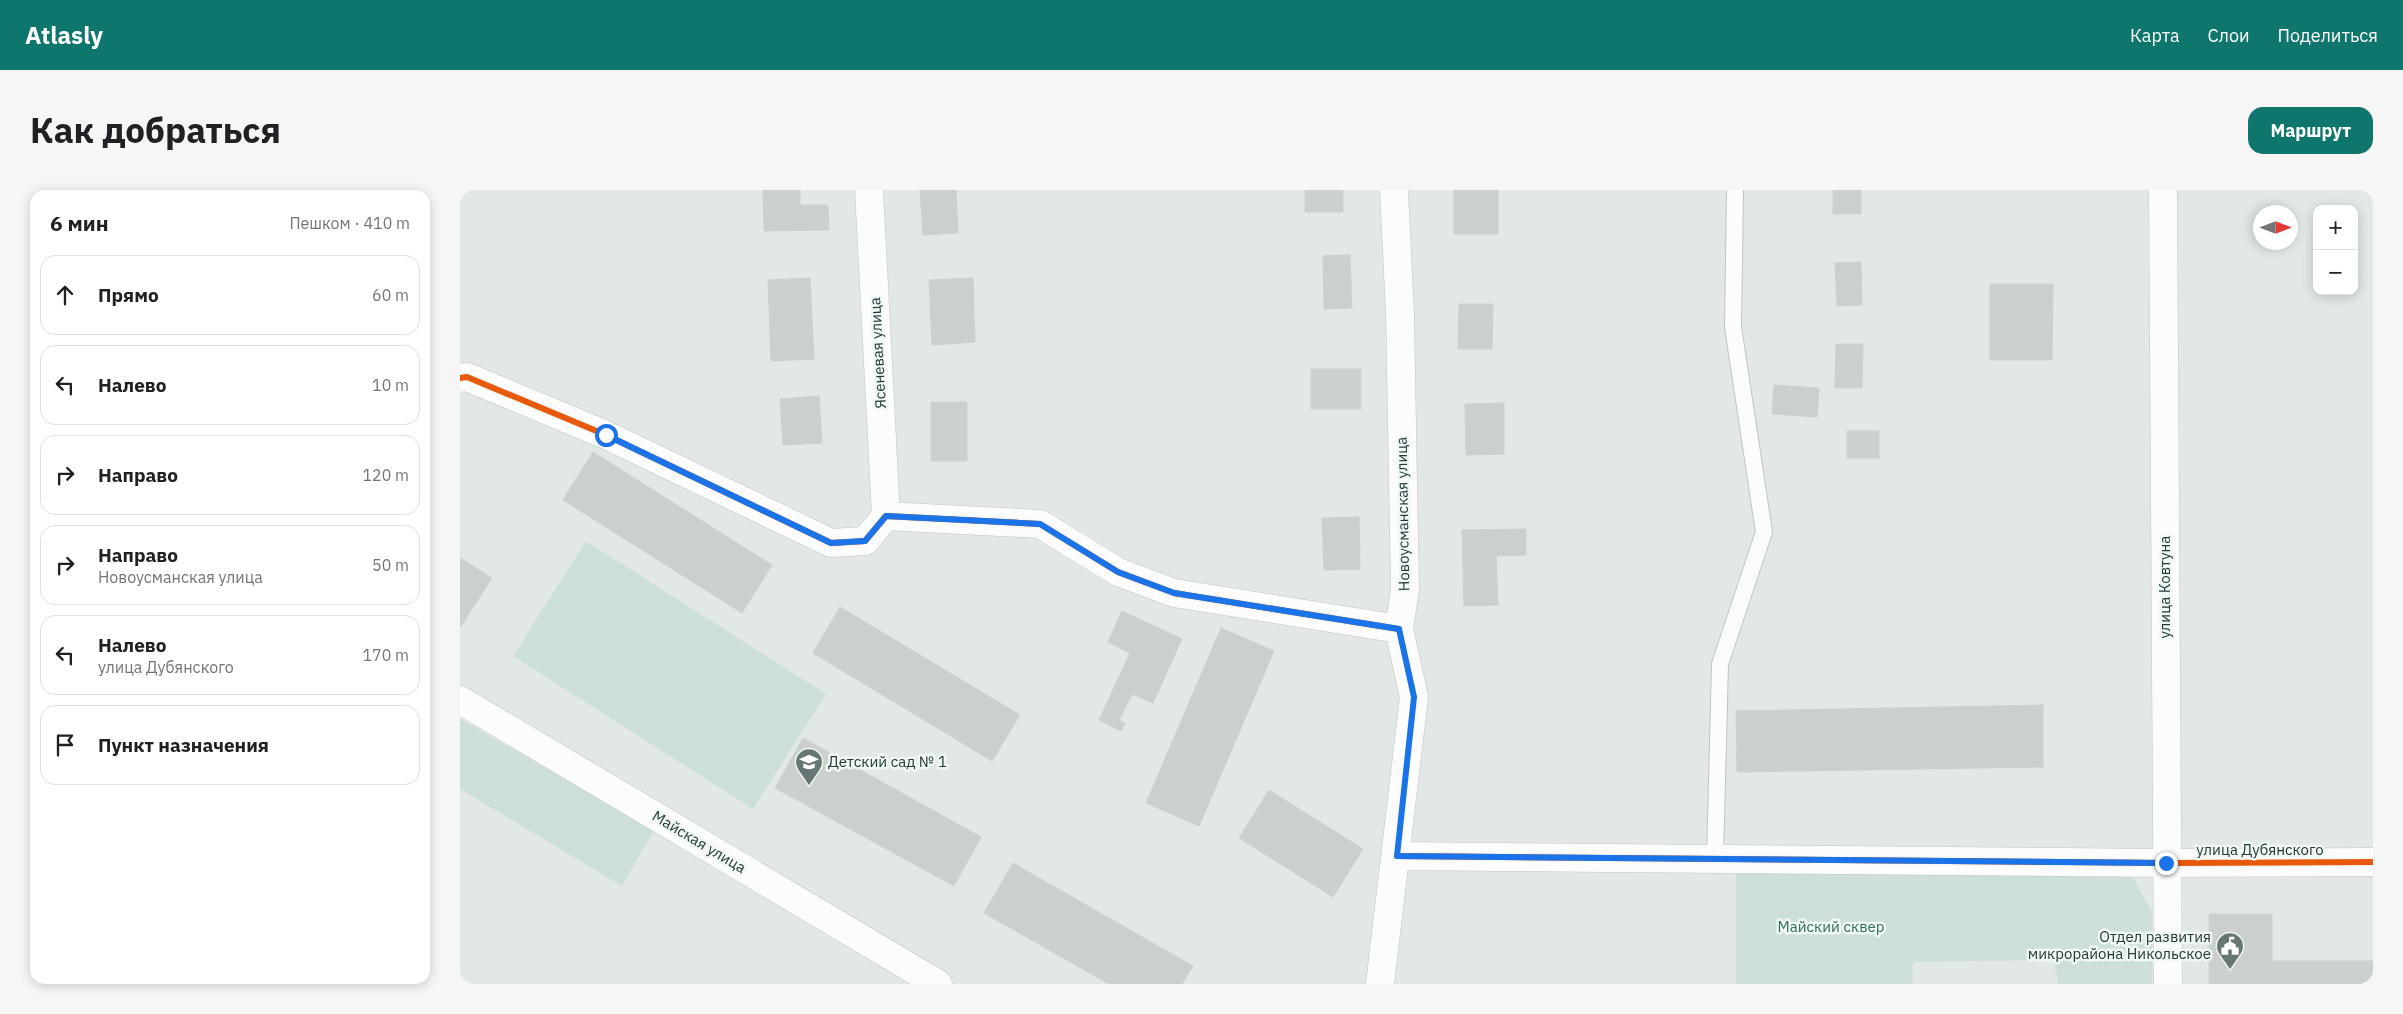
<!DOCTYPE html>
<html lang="ru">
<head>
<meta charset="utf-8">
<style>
	:root { --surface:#fff; --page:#f6f6f6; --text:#202124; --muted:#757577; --line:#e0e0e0; --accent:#0f766e }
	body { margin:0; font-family:"IBM Plex Sans",sans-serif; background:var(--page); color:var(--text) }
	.controls { position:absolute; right:15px; top:15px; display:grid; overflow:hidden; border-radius:10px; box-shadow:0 2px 12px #0003 }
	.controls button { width:45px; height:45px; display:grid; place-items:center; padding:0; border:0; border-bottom:1px solid var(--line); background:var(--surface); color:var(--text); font:25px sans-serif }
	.compass { position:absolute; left:1793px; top:15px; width:45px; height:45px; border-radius:50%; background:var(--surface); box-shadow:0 2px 12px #0003; rotate:90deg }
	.stop { position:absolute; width:15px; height:15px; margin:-11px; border:4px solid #1a73e8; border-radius:50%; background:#fff }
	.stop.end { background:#1a73e8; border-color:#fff; box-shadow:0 1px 5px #0008 }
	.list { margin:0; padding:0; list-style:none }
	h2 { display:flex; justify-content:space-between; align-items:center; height:65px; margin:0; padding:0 20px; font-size:21px }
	h2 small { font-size:16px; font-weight:400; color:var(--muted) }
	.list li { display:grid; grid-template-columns:32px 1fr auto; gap:15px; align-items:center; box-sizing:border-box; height:80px; margin:0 10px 10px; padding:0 10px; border:1px solid var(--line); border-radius:15px }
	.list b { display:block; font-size:19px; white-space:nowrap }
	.list p { margin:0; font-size:16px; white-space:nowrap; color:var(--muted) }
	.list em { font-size:16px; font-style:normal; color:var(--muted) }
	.icon { flex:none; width:28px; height:28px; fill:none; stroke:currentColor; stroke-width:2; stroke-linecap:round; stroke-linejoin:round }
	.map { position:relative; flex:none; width:1913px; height:794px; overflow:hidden; border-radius:15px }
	header { display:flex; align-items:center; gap:30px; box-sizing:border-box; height:70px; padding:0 25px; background:var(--accent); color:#fff }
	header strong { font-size:24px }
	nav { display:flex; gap:28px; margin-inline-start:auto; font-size:18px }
	.intro { display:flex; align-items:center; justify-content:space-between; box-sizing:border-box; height:120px; padding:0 30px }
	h1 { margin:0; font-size:35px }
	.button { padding:12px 22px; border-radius:15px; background:var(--accent); color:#fff; font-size:18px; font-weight:700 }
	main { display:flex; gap:30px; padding:0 30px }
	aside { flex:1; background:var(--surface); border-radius:15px; box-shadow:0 2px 12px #0003 }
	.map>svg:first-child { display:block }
	.green { fill:#cde0d7 }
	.building { fill:#cbd0cf; stroke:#cbd1d0 }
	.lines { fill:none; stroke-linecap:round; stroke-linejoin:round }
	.service-casing { stroke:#bfc4c4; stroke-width:18 }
	.minor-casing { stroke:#bfc4c4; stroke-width:29 }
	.tertiary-casing { stroke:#bfc4c4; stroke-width:29 }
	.service { stroke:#fbfcfb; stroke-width:16 }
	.minor { stroke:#fbfcfb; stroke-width:28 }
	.tertiary { stroke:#fbfcfb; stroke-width:28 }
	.cycleway-casing { stroke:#f0f7f5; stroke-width:9 }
	.cycleway { stroke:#e8590c; stroke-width:6 }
	.route { stroke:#1a73e8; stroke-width:6 }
	.labels { text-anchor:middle; stroke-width:5; stroke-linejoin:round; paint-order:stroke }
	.street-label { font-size:15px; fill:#223938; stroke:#f0f7f5 }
	.poi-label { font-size:15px; fill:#223938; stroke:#f0f7f5; text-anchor:start }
	.park-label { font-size:15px; fill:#306d55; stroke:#f0f7f5 }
</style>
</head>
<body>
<header>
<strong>Atlasly</strong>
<nav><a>Карта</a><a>Слои</a><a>Поделиться</a></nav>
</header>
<div class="intro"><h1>Как добраться</h1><a class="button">Маршрут</a></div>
<main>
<aside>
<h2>6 мин<small>Пешком · 410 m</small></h2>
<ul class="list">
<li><svg class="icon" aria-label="ahead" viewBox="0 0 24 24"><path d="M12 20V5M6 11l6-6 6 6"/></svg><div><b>Прямо</b></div><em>60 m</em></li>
<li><svg class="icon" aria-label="left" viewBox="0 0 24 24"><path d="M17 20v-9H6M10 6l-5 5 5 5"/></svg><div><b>Налево</b></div><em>10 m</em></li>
<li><svg class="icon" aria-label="right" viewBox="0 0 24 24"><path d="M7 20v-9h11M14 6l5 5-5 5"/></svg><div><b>Направо</b></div><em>120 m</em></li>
<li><svg class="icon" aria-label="right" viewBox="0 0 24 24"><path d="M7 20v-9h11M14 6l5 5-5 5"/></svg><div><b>Направо</b><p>Новоусманская улица</p></div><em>50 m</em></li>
<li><svg class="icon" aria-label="left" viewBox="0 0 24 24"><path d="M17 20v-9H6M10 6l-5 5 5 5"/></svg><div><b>Налево</b><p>улица Дубянского</p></div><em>170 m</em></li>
<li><svg class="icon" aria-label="arrive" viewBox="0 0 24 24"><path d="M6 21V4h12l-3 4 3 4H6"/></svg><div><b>Пункт назначения</b></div></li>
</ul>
</aside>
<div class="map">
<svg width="1913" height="794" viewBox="0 0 1913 794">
	<rect width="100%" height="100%" fill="#e2e8e7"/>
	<path class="green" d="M 126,351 L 366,504 L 293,619 L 53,466 Z
		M 0,529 L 194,640 L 162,696 L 0,599 Z
		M 1276,681 L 1670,682 L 1692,722 L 1692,794 L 1598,794 L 1594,770 L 1453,772 L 1452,794 L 1276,794 Z"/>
	<path class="building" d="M 303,0 L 340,0 L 340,15 L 368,15 L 369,40 L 304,41 Z
		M 460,0 L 496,0 L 498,43 L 463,45 Z
		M 845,0 L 883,0 L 883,22 L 845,22 Z
		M 994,0 L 1038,0 L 1038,44 L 994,44 Z
		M 1373,0 L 1401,0 L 1401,24 L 1373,24 Z
		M 890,65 L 892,118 L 864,119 L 863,66 Z
		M 1401,72 L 1402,115 L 1377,116 L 1375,73 Z
		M 350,88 L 354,169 L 311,171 L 308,90 Z
		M 513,88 L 515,152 L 472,155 L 469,90 Z
		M 1530,94 L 1593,94 L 1592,170 L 1530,170 Z
		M 999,114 L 1033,114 L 1032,159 L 998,159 Z
		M 1376,154 L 1403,154 L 1402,198 L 1375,198 Z
		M 851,179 L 901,179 L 901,219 L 851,219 Z
		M 1314,195 L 1359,198 L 1357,227 L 1312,224 Z
		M 359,206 L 362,253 L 323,255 L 320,209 Z
		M 471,212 L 507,212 L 507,271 L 471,271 Z
		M 1044,213 L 1044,264 L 1006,265 L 1005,214 Z
		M 1387,241 L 1419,241 L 1419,268 L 1387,268 Z
		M 133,262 L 312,375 L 282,423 L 103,310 Z
		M 899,327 L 900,379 L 864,380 L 862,328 Z
		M 1066,339 L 1066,365 L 1036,366 L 1038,415 L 1004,416 L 1002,340 Z
		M 0,368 L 32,388 L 1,436 L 0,435 Z
		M 380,417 L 560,525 L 532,571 L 353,463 Z
		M 662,421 L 722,449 L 693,513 L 672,504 L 659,530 L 665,533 L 661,541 L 639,530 L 670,463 L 648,452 Z
		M 761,438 L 814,461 L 739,636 L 686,613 Z
		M 1583,515 L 1583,577 L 1277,582 L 1276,521 Z
		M 343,548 L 521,647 L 494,696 L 315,598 Z
		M 809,600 L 903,659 L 873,707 L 779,648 Z
		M 553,673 L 733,776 L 722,794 L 649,794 L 524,723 Z
		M 1749,724 L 1812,724 L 1812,771 L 1913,771 L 1913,794 L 1749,794 Z"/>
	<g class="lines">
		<g class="service-casing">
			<path id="service" d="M 1255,669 L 1260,474 L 1304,342 L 1273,137 L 1275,0"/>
		</g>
		<g class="minor-casing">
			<path id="minor" d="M 409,0 L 426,326
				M 1703,0 L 1708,794
				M 0,188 L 7,187 L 146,245 L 371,353 L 405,351 L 426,326 L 580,334 L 658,382 L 714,403 L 939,439
				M 937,666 L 1706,673 L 1913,672
				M 920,794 L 954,507 L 939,439 L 945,399 L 940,124 L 934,0"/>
		</g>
		<g class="tertiary-casing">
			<path id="tertiary" d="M 0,510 L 478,794"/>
		</g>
		<use href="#service" class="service"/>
		<use href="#minor" class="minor"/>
		<use href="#tertiary" class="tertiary"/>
		<g class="cycleway-casing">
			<path id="cycleway" d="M 0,188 L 7,187 L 146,245 L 371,353 L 405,351 L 426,326 L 580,334 L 658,382 L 714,403 L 939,439
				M 937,666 L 1706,673 L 1913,672"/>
		</g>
		<use href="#cycleway" class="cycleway"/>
	</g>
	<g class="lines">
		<path class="route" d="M 146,245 L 371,353 L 405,351 L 426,326 L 580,334 L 658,382 L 714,403 L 939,439 L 954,507 L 937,666 L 1706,673"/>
	</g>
	<defs>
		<g id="school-pin" transform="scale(1.4375)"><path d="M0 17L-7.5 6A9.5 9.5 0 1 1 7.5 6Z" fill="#657675" stroke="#f0f7f5"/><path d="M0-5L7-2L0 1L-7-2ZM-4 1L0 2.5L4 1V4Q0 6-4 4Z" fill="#fff"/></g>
		<g id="civic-pin" transform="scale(1.4375)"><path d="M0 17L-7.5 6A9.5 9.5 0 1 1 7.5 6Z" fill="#657675" stroke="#f0f7f5"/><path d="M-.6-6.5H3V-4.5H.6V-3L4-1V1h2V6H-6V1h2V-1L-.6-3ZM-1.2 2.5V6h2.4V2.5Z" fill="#fff"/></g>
	</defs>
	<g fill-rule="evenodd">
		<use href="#school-pin" x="349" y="572"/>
		<use href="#civic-pin" x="1770" y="756"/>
	</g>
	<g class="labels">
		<g class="street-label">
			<text transform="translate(418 163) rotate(-93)" y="5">Ясеневая улица</text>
			<text transform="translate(943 324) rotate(-91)" y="5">Новоусманская улица</text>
			<text transform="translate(1705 397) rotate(-90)" y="5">улица Ковтуна</text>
			<text transform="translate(239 652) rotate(31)" y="5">Майская улица</text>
			<text x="1800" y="665">улица Дубянского</text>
		</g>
		<g class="poi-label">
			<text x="368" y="577">Детский сад № 1</text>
			<text x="1751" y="752" text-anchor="end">Отдел развития<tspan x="1751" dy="17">микрорайона Никольское</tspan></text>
		</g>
		<g class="park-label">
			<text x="1371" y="742">Майский сквер</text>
		</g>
	</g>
</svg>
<div class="controls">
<button>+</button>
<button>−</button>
</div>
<svg class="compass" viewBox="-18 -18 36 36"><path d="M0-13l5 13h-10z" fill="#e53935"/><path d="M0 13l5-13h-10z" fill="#757577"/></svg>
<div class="stop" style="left:146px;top:245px"></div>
<div class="stop end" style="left:1706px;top:673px"></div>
</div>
</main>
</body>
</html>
